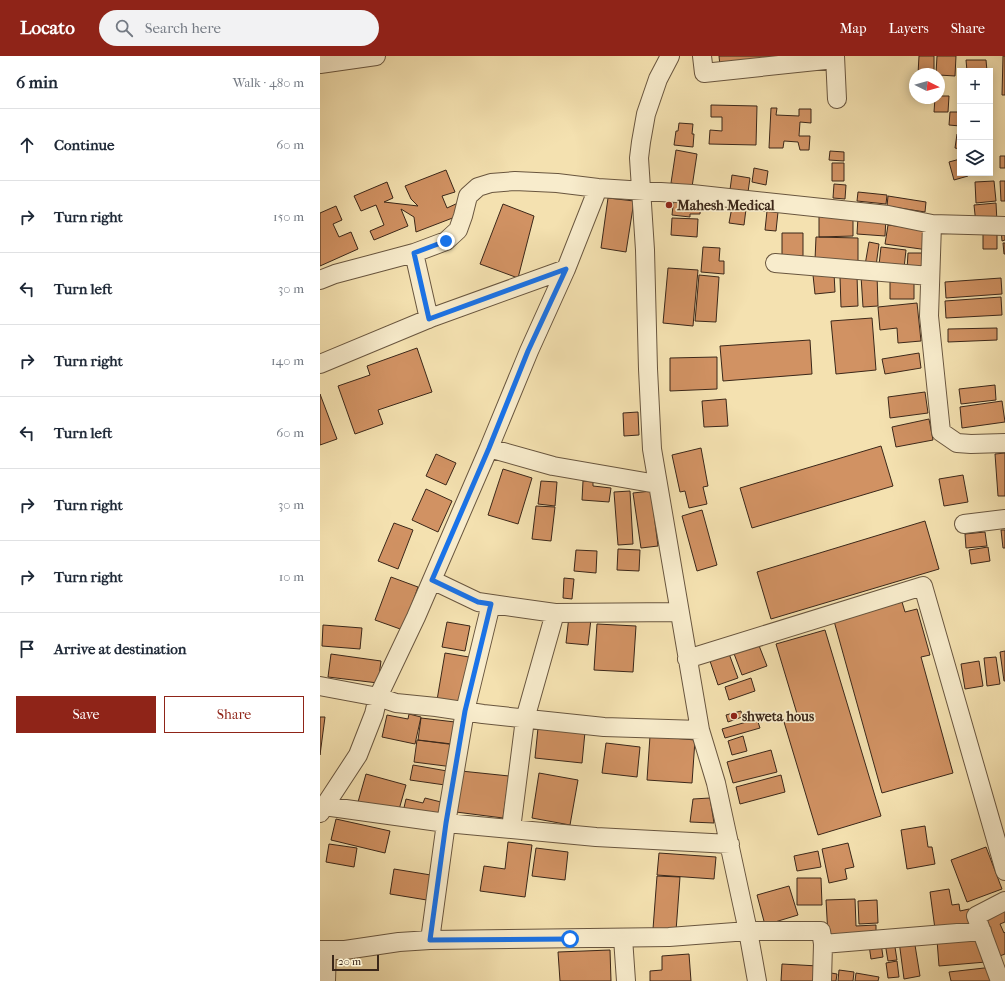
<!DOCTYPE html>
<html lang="en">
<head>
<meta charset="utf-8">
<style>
	:root { --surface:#fff; --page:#f2f2f3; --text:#1f2937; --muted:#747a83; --line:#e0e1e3; --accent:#8f2418 }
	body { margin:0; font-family:"IM FELL French Canon",serif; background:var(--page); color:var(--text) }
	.controls { position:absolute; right:12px; top:12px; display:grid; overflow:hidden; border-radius:0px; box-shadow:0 2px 10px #0003 }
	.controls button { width:36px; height:36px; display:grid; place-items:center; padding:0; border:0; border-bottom:1px solid var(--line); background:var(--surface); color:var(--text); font:20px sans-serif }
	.compass { position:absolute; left:589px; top:12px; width:36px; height:36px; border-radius:50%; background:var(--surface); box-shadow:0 2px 10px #0003; rotate:95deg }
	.scale { position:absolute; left:12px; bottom:10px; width:47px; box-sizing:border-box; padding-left:4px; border:2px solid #3b2719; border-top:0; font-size:11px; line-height:14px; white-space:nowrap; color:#3b2719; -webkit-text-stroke:3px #f8eccc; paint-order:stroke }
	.stop { position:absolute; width:12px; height:12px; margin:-9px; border:3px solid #1a73e8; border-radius:50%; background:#fff }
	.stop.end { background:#1a73e8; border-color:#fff; box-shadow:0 1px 4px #0008 }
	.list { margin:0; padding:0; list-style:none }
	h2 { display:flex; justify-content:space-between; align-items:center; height:52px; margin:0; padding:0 16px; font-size:17px }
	h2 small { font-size:13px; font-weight:400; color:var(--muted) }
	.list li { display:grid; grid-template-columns:26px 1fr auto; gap:12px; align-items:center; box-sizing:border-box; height:72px; padding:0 16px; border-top:1px solid var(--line) }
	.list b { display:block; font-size:15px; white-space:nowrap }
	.list em { font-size:13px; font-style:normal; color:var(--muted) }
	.actions { display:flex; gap:8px; padding:12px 16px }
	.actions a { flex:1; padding:9px 0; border:1px solid var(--accent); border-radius:0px; text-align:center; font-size:14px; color:var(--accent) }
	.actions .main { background:var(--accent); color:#fff }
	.icon { flex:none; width:22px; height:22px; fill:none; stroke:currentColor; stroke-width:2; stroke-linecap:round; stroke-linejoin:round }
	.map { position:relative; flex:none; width:685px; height:925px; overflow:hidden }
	header { display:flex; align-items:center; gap:24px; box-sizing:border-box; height:56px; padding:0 20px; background:var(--accent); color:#fff }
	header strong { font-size:19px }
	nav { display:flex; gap:22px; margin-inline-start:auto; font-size:14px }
	.search { width:280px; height:36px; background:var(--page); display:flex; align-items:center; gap:10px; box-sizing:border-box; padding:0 14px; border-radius:22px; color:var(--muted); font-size:15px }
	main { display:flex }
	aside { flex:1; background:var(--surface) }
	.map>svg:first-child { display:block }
	.building { fill:#d19263; stroke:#3b2719 }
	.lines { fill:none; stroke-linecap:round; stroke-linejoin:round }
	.minor-casing { stroke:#69563f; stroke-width:20 }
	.minor { stroke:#f8eccc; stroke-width:18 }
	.route { stroke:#1a73e8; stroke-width:5 }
	.poi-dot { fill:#8f2418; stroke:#f8eccc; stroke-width:1.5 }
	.labels { text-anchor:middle; stroke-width:3.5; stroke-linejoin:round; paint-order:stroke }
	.poi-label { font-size:14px; font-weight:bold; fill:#3b2719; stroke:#f8eccc; text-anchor:start }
</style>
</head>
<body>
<header>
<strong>Locato</strong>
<div class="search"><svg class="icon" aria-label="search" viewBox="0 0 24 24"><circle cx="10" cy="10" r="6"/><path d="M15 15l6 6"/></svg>Search here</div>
<nav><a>Map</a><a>Layers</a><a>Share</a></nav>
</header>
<main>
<aside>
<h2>6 min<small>Walk · 480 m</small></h2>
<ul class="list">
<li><svg class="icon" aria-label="ahead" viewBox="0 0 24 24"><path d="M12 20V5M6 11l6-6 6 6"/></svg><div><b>Continue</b></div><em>60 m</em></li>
<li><svg class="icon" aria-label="right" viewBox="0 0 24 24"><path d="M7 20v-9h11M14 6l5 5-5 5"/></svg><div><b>Turn right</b></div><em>150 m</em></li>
<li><svg class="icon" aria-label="left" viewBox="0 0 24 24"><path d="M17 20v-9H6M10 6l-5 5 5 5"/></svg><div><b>Turn left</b></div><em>30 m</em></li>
<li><svg class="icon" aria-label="right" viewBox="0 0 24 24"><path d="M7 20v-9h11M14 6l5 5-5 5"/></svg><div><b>Turn right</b></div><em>140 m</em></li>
<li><svg class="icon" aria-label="left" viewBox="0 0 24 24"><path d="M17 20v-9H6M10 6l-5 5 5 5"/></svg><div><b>Turn left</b></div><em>60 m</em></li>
<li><svg class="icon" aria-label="right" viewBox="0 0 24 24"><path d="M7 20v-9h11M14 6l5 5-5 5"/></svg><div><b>Turn right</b></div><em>30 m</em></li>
<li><svg class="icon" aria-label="right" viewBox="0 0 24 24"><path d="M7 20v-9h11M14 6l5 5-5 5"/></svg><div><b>Turn right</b></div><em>10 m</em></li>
<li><svg class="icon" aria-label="arrive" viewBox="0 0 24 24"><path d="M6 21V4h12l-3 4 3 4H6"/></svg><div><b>Arrive at destination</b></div></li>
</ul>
<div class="actions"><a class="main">Save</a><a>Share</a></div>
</aside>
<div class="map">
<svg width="685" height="925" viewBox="0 0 685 925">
	<rect width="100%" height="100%" fill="#f4e1b0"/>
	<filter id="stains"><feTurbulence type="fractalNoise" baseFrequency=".005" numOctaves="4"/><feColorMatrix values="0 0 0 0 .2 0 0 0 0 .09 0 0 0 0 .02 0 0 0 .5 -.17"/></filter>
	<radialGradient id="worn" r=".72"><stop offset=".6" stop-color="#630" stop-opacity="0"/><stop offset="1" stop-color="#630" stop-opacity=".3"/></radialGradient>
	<path class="building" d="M 399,0 L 496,0 L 400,10 Z
		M 599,0 L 614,0 L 614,18 L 598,18 Z
		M 617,0 L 636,0 L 635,20 L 619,19 L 619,18 L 616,18 Z
		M 683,0 L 685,0 L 685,39 L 682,39 Z
		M 646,4 L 666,4 L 667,15 L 647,15 Z
		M 619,40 L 629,40 L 628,56 L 614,56 L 615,42 L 619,42 Z
		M 391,49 L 437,50 L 436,89 L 389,88 L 390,74 L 402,75 L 402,61 L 391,61 Z
		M 451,52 L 457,52 L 456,59 L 479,60 L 479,53 L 491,53 L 491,67 L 480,66 L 479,80 L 490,80 L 489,94 L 480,94 L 478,86 L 464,85 L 463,92 L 449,92 Z
		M 630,56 L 640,56 L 640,70 L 629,69 Z
		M 359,67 L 373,68 L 372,78 L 374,78 L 373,91 L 354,89 L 356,75 L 358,75 Z
		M 637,78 L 640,79 L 640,93 L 635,92 Z
		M 356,94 L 377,98 L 372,131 L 351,127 Z
		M 510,95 L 524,96 L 524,105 L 509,104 Z
		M 680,100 L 685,100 L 685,112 L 680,112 Z
		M 640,103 L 640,117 L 647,117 L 648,120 L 634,124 L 629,106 Z
		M 512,107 L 524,107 L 524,125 L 512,125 Z
		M 434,112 L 448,115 L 446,129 L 432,126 Z
		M 126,114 L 135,136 L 122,140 L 127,152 L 138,147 L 143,158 L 96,176 L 94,161 L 81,153 L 88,170 L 54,184 L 50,175 L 64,169 L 56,149 L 41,155 L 34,140 L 67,126 L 73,142 L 64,146 L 98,150 L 91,143 L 85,130 Z
		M 412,119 L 430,122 L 427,143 L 409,141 Z
		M 674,125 L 676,145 L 656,147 L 655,126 Z
		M 680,125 L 685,125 L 685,145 L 681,145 Z
		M 514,128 L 526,129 L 525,143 L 513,142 Z
		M 538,136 L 567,139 L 566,148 L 537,145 Z
		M 568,140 L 606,146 L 605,156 L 567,150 Z
		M 354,141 L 381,143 L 380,158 L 370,158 L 370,161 L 352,159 Z
		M 288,142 L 314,145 L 306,196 L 281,192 Z
		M 676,147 L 677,166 L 656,168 L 654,149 Z
		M 183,148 L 214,160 L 198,222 L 160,208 Z
		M 16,150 L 22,164 L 13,168 L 19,181 L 31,176 L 38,193 L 0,210 L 0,157 Z
		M 412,151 L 426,153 L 424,169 L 409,167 Z
		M 447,155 L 458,156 L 456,175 L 445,174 Z
		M 499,159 L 533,159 L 533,180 L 499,181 Z
		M 538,161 L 566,162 L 565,180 L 537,178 Z
		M 352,162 L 378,163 L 377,181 L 351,179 Z
		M 568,169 L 610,174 L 608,194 L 565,188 Z
		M 685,172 L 685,184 L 682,185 L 681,173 Z
		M 677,173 L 677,193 L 663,193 L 663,174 Z
		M 462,177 L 483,177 L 483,200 L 462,200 Z
		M 496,181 L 538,182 L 538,205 L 495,204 Z
		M 549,186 L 559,188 L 556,210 L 545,209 Z
		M 683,187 L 685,187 L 685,198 L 684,198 Z
		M 383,191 L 400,192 L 399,205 L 404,205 L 404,218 L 381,216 Z
		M 561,191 L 586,194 L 584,212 L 559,209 Z
		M 588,197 L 605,197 L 604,214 L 587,214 Z
		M 348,212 L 378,214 L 373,270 L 343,267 Z
		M 514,217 L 515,236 L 495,238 L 493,219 Z
		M 379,219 L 399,221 L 396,266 L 375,265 Z
		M 557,219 L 558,250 L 543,251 L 541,220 Z
		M 537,220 L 538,250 L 521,251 L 520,221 Z
		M 570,220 L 594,220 L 594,243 L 570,243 Z
		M 681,222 L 682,238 L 626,242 L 625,226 Z
		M 681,241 L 682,259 L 626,262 L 625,245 Z
		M 597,247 L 601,285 L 578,287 L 577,272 L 560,274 L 558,251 Z
		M 552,262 L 556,314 L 516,318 L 511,265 Z
		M 677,272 L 677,284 L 628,286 L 628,273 Z
		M 490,284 L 492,318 L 403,325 L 400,290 Z
		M 97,292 L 112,336 L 58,354 L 63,368 L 35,378 L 18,330 L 50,319 L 47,310 Z
		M 599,297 L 601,312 L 565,318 L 562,303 Z
		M 397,301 L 397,333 L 350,335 L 350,302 Z
		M 675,329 L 676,344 L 641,348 L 639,333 Z
		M 605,336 L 608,357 L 570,362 L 568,341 Z
		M 0,338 L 17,383 L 0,389 Z
		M 406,343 L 408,370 L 384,371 L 382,345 Z
		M 682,345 L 685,366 L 642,372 L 640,351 Z
		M 318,356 L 319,379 L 304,380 L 303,357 Z
		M 609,363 L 613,384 L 576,391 L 572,371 Z
		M 561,390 L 573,430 L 432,472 L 420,432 Z
		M 381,392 L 388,430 L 383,431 L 387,448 L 369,452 L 365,435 L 360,436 L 352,399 Z
		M 685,397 L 685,440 L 678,440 L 675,398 Z
		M 116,398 L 136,407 L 126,429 L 106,420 Z
		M 183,413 L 212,422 L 198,468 L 168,459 Z
		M 643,419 L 648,446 L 624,450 L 619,423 Z
		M 221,425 L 237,426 L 235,450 L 218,448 Z
		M 263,425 L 273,426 L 273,430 L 291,432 L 289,446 L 262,444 Z
		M 106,433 L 132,445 L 118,476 L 92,464 Z
		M 310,435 L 313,488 L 298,489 L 294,436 Z
		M 331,435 L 338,490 L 321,492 L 313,437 Z
		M 216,450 L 235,451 L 231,485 L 212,483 Z
		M 382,454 L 397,509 L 377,515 L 362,460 Z
		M 605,465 L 619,513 L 451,563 L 437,516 Z
		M 74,467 L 93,474 L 78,513 L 58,505 Z
		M 681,474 L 685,474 L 685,492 L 683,492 Z
		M 665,476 L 667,490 L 646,492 L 645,478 Z
		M 668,491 L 670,505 L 651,508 L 649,494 Z
		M 298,493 L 320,494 L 319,515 L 297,514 Z
		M 256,494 L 277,495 L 276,517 L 254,515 Z
		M 71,521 L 98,531 L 83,574 L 55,564 Z
		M 244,522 L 254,523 L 252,543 L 243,542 Z
		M 582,546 L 585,556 L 597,553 L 610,599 L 601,601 L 633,717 L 562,737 L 514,565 Z
		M 249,560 L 271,563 L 268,589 L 246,587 Z
		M 127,566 L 150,570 L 145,595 L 122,591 Z
		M 277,568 L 316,570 L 313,616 L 274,614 Z
		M 3,569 L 42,572 L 40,593 L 2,590 Z
		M 505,574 L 561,760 L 498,779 L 464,666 L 478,661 L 456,588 Z
		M 438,587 L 447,610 L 422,619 L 413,595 Z
		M 408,595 L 418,622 L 398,629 L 389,602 Z
		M 685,595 L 685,625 L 684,625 L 680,596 Z
		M 125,597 L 149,601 L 141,648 L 117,644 Z
		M 11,598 L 61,605 L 58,627 L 8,621 Z
		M 676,601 L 680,628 L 667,630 L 664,602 Z
		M 659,605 L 663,630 L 645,633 L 641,608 Z
		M 431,622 L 435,635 L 409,644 L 405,631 Z
		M 421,655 L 422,661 L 408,666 L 406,659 Z
		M 89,658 L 101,661 L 95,688 L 62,681 L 67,659 L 88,663 Z
		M 0,661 L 5,661 L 0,699 Z
		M 101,662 L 135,666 L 132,688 L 98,684 Z
		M 437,663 L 440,672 L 405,682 L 402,673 Z
		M 218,672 L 265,676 L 262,707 L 215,702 Z
		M 330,680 L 375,684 L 372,727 L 327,724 Z
		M 423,680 L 427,695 L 412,699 L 408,685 Z
		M 97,684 L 136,689 L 133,711 L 94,706 Z
		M 286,687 L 320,691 L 317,721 L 282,717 Z
		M 451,694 L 457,716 L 413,727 L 407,706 Z
		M 93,709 L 127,715 L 125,729 L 90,724 Z
		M 141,715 L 189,720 L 183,762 L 136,756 Z
		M 219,717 L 258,724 L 250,769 L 212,762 Z
		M 46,718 L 86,729 L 78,757 L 38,746 Z
		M 461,719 L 465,736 L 420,748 L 416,731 Z
		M 105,742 L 125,747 L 121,765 L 83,756 L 86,743 L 103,747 Z
		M 390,742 L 394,767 L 370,766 L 373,743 Z
		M 16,763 L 70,775 L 65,797 L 11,784 Z
		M 605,770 L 608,791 L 612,791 L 615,808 L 587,813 L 581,774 Z
		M 188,786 L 212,789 L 205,841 L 160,835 L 164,810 L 185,813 Z
		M 528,787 L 534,811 L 525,813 L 527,823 L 509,827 L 502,793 Z
		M 9,788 L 37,792 L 34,811 L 6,806 Z
		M 666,791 L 682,833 L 647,846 L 631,804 Z
		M 216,792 L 248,796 L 245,824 L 212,820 Z
		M 498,795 L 501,811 L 477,815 L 474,800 Z
		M 339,797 L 396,801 L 394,823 L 337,819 Z
		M 74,813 L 117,820 L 113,845 L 70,838 Z
		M 337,820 L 360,821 L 356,875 L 333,873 Z
		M 477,822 L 501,822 L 502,849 L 477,849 Z
		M 469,830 L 478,859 L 445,869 L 437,839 Z
		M 629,833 L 632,849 L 639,848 L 640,855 L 649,853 L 651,868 L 615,873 L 610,836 Z
		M 535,843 L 536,870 L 556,869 L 556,878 L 508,880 L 506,844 Z
		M 557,844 L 558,867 L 539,868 L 538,845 Z
		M 685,848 L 685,866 L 680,868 L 684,877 L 685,876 L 685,898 L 677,901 L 661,858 Z
		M 663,880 L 666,906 L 619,910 L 617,884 Z
		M 594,883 L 600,920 L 584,923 L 579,885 Z
		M 574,885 L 577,904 L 568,905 L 565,887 Z
		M 561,887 L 563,901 L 551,903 L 549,889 Z
		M 290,894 L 291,925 L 240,925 L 238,896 Z
		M 369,898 L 371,925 L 330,925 L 330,915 L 342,914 L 342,900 Z
		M 577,905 L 579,921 L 568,922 L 566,907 Z
		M 462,908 L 498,910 L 497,925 L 461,925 Z
		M 673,911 L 675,925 L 631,925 L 629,916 Z
		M 519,914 L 534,916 L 533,925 L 518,925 Z
		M 505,916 L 517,918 L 516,925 L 504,925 Z
		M 536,917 L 559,921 L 558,925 L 535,925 Z"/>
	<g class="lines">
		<g class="minor-casing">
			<path id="minor" d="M 350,0 L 338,23 L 326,58 L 321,86 L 319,102 L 325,194 L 328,313 L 332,393 L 380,674 L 396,727 L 428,875 L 437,925
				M 382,0 L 384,17 L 515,3
				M 515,0 L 517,43
				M 0,8 L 56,0
				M 612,168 L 685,170
				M 94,197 L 109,263
				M 455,207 L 610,220
				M 0,224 L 15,218 L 94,197 L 126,185 L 138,174 L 143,160 L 148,140 L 158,131 L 171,127 L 195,125 L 237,127 L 278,132 L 372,138 L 568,159 L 612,168 L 609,260 L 621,376 L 637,387 L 651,388 L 685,387
				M 0,308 L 113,261 L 246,213 L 278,132
				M 169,392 L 209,295 L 246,213
				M 644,468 L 685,463
				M 112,524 L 158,546 L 235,557 L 359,556
				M 367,603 L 603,530 L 685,815
				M 0,630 L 58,641 L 76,647 L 116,651 L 163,658 L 284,671 L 380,674
				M 4,750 L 126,767 L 276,781 L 410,788
				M 0,757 L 38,699 L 54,658 L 58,641 L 96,561 L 169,392 L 233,410 L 337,428
				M 191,773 L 205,663 L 235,557
				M 303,882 L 306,925
				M 110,884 L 126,767 L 145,655 L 171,548
				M 0,894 L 25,894 L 79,886 L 110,884 L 349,881 L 428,875 L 501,875 L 503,888 L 662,875
				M 6,925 L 7,894
				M 502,925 L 503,888
				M 680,925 L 656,860 L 685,845"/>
		</g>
		<use href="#minor" class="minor"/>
	</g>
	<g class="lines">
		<path class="route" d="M 126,185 L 94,197 L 109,263 L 246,213 L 208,295 L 169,392 L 112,524 L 158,546 L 171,548 L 145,655 L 126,767 L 110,884 L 250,883"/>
	</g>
	<g class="poi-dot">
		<circle cx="349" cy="149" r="4"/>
		<circle cx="414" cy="660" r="4"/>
	</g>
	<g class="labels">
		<g class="poi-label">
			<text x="357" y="154">Mahesh Medical</text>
			<text x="422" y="665">shweta hous</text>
		</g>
	</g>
	<rect width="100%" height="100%" filter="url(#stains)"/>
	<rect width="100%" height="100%" fill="url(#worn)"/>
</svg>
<div class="controls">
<button>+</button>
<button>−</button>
<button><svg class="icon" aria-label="layers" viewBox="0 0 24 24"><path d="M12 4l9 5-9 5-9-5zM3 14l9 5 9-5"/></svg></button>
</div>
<svg class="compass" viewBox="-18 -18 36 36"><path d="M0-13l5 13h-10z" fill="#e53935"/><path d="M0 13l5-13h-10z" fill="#747a83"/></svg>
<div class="scale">20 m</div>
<div class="stop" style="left:250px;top:883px"></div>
<div class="stop end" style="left:126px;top:185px"></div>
</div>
</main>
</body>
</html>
